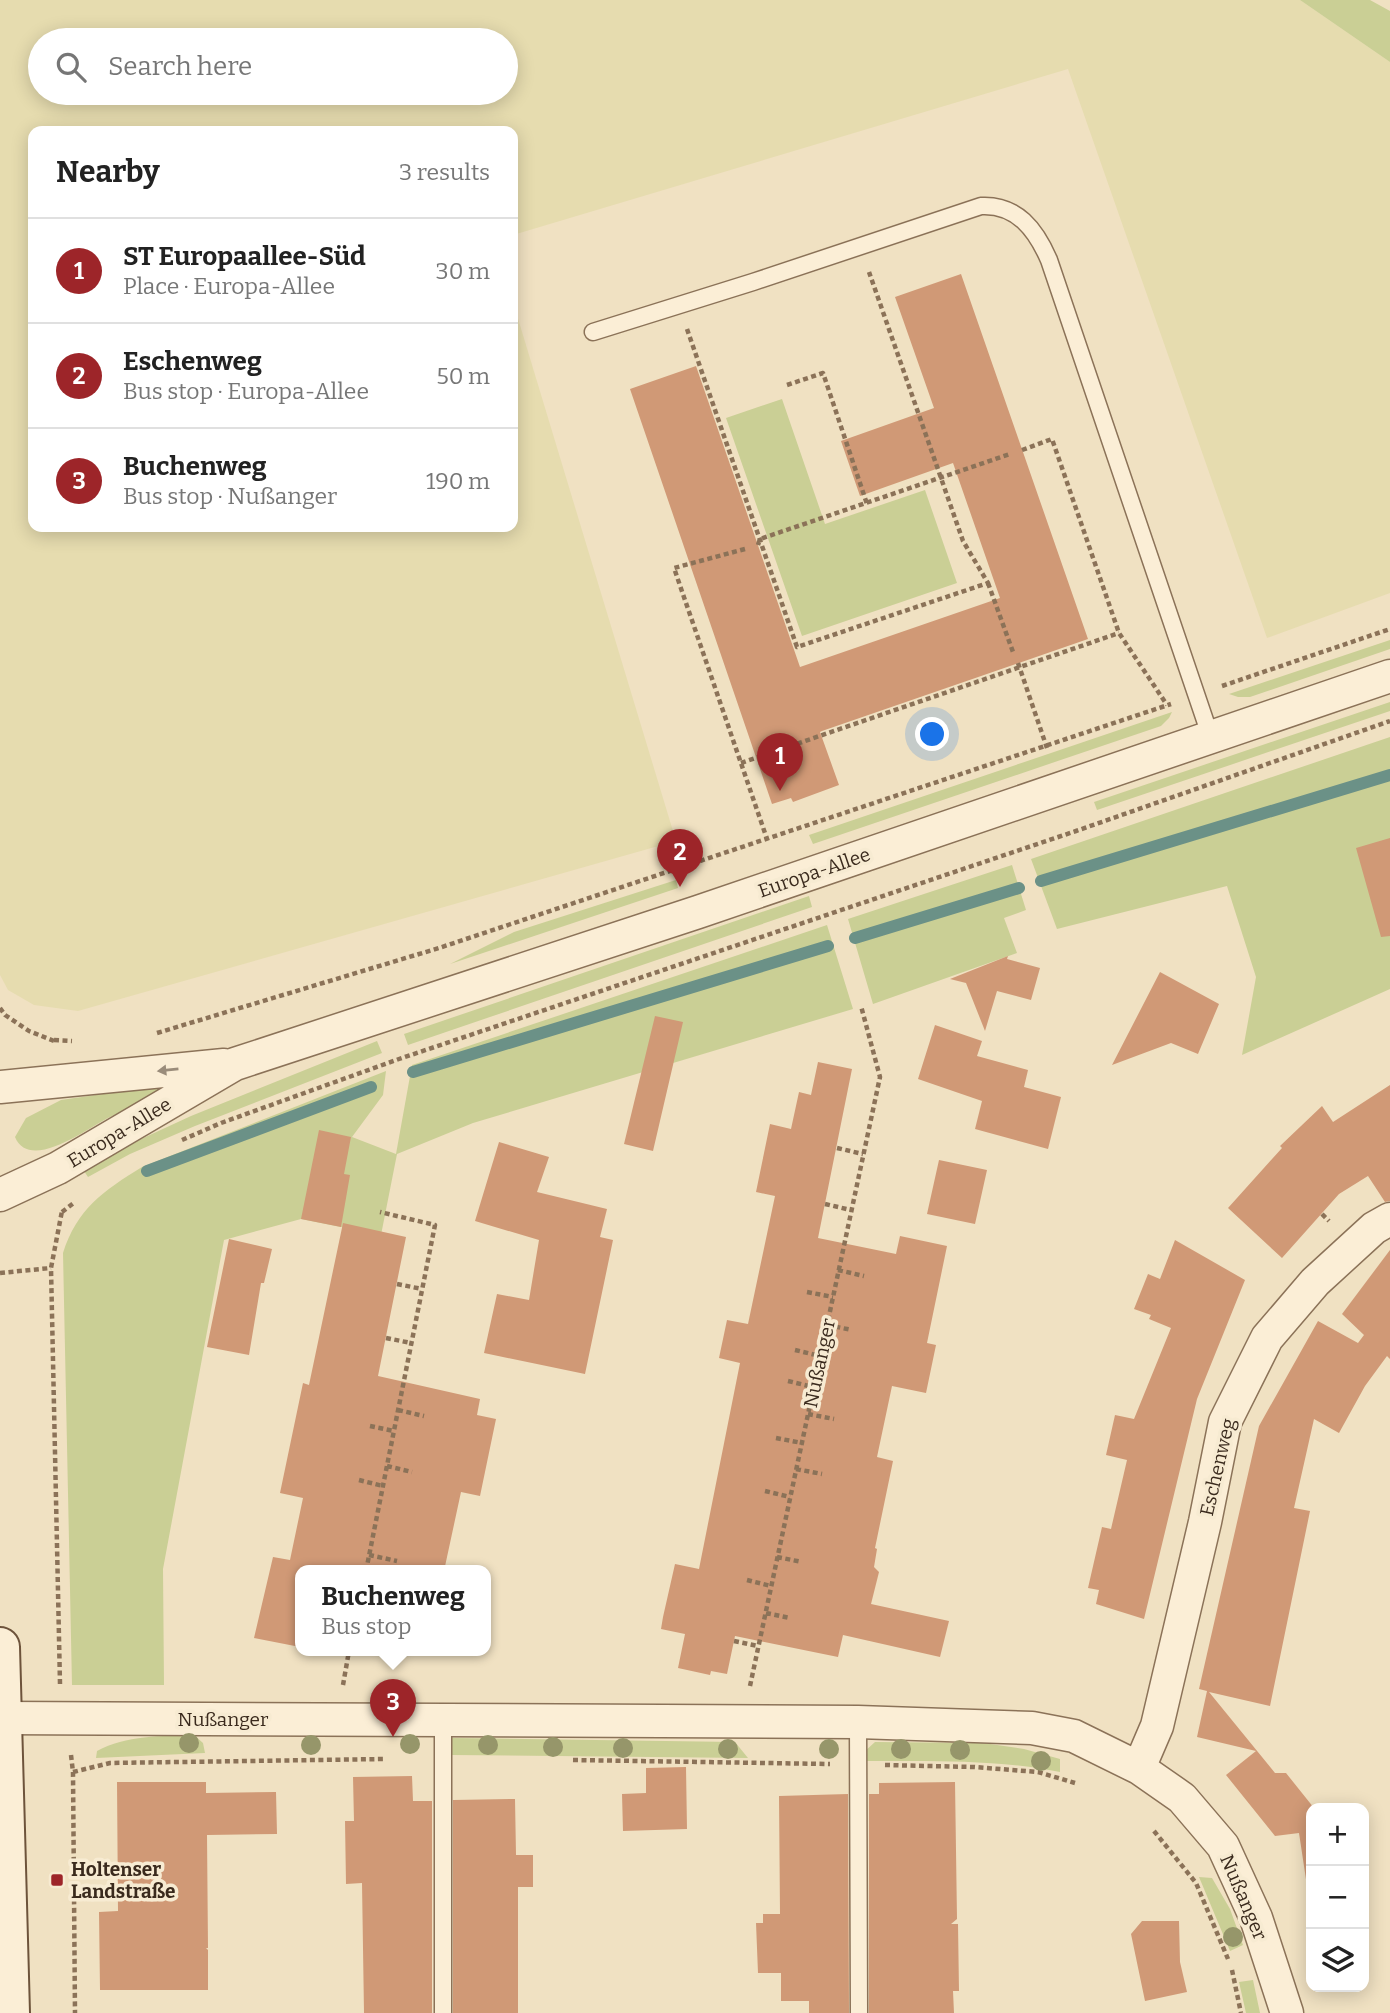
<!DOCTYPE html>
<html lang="en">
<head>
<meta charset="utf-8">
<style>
	:root { --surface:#fff; --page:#f6f6f6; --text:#222; --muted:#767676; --line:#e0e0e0; --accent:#9d2529 }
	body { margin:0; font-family:Bitter,serif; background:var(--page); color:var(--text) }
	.controls { position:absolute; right:21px; bottom:21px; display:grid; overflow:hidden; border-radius:14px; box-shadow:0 4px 18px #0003 }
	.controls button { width:63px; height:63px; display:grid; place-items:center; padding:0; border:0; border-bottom:2px solid var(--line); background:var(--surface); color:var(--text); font:35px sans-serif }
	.you { position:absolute; left:933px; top:735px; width:24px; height:24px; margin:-18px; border:5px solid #fff; border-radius:50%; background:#1a73e8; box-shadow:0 0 0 10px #1a73e833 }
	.badge { display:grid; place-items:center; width:46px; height:46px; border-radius:50%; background:var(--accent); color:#fff; font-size:23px; font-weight:700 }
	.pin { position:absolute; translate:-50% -58px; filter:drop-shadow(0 2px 4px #0008) }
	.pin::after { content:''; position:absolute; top:37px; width:24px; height:21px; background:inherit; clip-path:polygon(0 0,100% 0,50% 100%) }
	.popup { position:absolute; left:295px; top:1565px; width:196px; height:91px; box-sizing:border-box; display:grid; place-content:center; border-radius:14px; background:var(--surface); filter:drop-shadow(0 2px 5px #0005); font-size:23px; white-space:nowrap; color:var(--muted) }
	.popup b { font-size:26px; color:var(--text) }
	.popup::after { content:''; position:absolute; left:50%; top:100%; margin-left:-14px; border:14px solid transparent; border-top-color:var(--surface) }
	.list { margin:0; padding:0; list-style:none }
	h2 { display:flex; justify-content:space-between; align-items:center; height:91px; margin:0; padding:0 28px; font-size:30px }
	h2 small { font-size:23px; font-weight:400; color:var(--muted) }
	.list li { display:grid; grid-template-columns:46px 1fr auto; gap:21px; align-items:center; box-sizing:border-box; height:105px; padding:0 28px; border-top:2px solid var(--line) }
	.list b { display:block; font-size:26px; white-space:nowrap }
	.list p { margin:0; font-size:23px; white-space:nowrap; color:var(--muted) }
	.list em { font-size:23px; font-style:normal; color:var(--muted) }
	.icon { flex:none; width:38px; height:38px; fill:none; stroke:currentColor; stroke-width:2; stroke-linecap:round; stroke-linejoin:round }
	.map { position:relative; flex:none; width:1390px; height:2013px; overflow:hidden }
	.search { position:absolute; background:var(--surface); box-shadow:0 4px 18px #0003; left:28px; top:28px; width:490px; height:77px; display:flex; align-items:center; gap:18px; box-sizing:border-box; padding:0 24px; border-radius:38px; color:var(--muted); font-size:26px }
	.panel { position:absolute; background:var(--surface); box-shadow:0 4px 18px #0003; left:28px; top:126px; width:490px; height:406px; border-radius:14px }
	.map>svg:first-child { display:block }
	.farmland { fill:#e6dcaf; fill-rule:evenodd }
	.green { fill:#cacf95 }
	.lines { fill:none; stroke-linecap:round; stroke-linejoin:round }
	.stream { stroke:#6b9187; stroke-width:12 }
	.building { fill:#d09976 }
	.lane-casing { stroke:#8b7258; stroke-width:19 }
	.street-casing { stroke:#8b7258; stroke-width:35 }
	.secondary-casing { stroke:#6d533b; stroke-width:42 }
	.path { stroke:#8b7258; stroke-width:4.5; stroke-dasharray:5 3.5; stroke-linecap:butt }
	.lane { stroke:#fbeed6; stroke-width:16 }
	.street { stroke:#fbeed6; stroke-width:32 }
	.secondary { stroke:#fbeed6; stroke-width:38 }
	.tree { fill:#96966a }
	.oneway { fill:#9a8c7a }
	.poi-dot { fill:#9d2529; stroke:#f7ebd2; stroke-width:2.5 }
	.labels { text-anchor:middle; stroke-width:7; stroke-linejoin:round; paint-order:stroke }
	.street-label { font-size:19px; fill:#3a2a1d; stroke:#f7ebd2 }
	.poi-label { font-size:19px; font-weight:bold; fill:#3a2a1d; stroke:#f7ebd2; text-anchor:start }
</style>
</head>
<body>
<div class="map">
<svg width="1390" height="2013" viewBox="0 0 1390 2013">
	<rect width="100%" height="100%" fill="#f0e1c2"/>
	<path class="farmland" d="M 0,0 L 1300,0 L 1390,62 L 1390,593 L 1267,638 L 1068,69 L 513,235 L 513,131 L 33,131 L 33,527 L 513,527 L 513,302 L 676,841 L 78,1011 L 34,1005 L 8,990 L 0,975 ZM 40,40 L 506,40 L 506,93 L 40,93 Z"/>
	<path class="green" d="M 1300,0 L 1370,0 L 1390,11 L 1390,62 Z
		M 782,399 L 825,524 L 925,490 L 957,583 L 802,636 L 726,418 Z
		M 1390,640 L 1390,649 L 1250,697 L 1238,697 L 1229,694 Z
		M 1390,702 L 1390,711 L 1097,810 L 1094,802 Z
		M 1172,712 L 1169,718 L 1161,726 L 813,844 L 809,835 Z
		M 1390,737 L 1390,989 L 1242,1055 L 1256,977 L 1227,886 L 1057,929 L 1031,859 Z
		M 1012,865 L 1026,910 L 1004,918 L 1017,953 L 873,1004 L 848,919 Z
		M 676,880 L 678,888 L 450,964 L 514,932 Z
		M 809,896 L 812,907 L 408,1045 L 404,1034 Z
		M 827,925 L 853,1009 L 473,1123 L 397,1154 L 381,1235 L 301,1219 L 224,1240 L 163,1569 L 164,1685 L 72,1685 L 63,1253 C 77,1209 103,1191 142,1167 L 386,1071 L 383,1095 L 352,1137 L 396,1154 L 412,1065 Z
		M 377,1041 L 382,1053 L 195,1126 L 130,1154 L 88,1177 L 84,1171 L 126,1146 L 191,1116 Z
		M 179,1083 L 179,1085 C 156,1096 132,1107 110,1117 C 89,1127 30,1173 15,1137 L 26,1118 L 61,1100 Z
		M 194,1735 L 203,1743 L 205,1753 L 96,1758 L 97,1751 C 126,1735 162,1736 194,1735 Z
		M 452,1738 L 735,1742 L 748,1758 L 451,1755 Z
		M 875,1742 L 983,1743 L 1024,1749 L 1060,1759 L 1060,1772 C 995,1759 930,1761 864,1761 L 864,1752 Z
		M 1199,1877 L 1212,1878 L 1230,1909 L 1243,1945 L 1230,1951 Z
		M 1253,1980 L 1260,2013 L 1246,2013 L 1239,1982 Z"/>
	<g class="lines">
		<path class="stream" d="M 1041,881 L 1390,775
			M 855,938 L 1019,888
			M 413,1072 L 828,946
			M 147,1171 L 371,1087"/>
	</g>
	<path class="building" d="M 961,274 L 1088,639 L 822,731 L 820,732 L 839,785 L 793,802 L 791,798 L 772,804 L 630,389 L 696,366 L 800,667 L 1000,598 L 953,463 L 860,496 L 841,441 L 934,408 L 895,297 Z
		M 1390,838 L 1390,936 L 1381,937 L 1356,848 Z
		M 1008,956 L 1007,959 L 1040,968 L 1031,1000 L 997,991 L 985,1031 L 966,983 L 950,979 Z
		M 1160,972 L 1219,1004 L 1198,1054 L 1171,1043 L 1112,1065 Z
		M 655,1016 L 683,1022 L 653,1151 L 624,1144 Z
		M 935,1025 L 982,1041 L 977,1056 L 1028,1070 L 1024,1087 L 1061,1097 L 1048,1149 L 975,1129 L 982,1101 L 918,1079 Z
		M 818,1062 L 852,1069 L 818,1238 L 896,1254 L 900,1236 L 947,1246 L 927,1343 L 936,1345 L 926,1393 L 892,1386 L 877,1457 L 893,1461 L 875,1548 L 877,1549 L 874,1567 L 879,1572 L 871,1604 L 949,1621 L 940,1657 L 843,1635 L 838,1657 L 735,1636 L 727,1674 L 711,1671 L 710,1675 L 678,1668 L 685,1634 L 661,1629 L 663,1617 L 675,1564 L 699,1569 L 740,1363 L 719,1358 L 727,1320 L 748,1324 L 775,1196 L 756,1192 L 770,1124 L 791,1129 L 799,1092 L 811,1095 Z
		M 1390,1085 L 1390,1201 L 1385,1202 L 1368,1176 L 1339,1194 L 1282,1258 L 1228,1208 L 1282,1148 L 1280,1146 L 1322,1106 L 1333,1122 Z
		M 319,1130 L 351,1137 L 344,1174 L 350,1175 L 341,1227 L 301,1219 Z
		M 499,1142 L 549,1157 L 537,1192 L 607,1209 L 600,1237 L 613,1240 L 585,1374 L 484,1353 L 497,1294 L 529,1300 L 539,1240 L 475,1221 Z
		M 939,1160 L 987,1170 L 975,1224 L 927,1214 Z
		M 343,1223 L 406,1237 L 378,1376 L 480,1399 L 477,1415 L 496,1419 L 480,1496 L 461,1492 L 444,1571 L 300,1571 L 300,1647 L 254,1638 L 273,1557 L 290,1560 L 303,1498 L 280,1493 L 303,1383 L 309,1385 Z
		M 229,1239 L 272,1249 L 264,1283 L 261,1283 L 249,1355 L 207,1347 Z
		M 1175,1240 L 1245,1280 L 1197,1399 L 1144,1619 L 1096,1604 L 1099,1590 L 1088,1588 L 1102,1527 L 1111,1529 L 1127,1460 L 1106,1455 L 1115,1415 L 1134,1419 L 1171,1328 L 1149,1319 L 1151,1315 L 1134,1309 L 1148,1274 L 1160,1279 Z
		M 1390,1250 L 1390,1359 L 1387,1356 L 1365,1386 L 1339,1433 L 1314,1419 L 1294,1508 L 1310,1511 L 1270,1706 L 1209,1692 L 1275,1773 L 1286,1773 L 1314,1808 L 1311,1808 L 1311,1885 L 1307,1886 L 1299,1833 L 1275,1836 L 1226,1775 L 1256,1751 L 1197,1737 L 1207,1691 L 1199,1689 L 1259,1426 L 1318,1321 L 1358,1343 L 1364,1335 L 1342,1314 Z
		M 686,1767 L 687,1829 L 623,1831 L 622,1794 L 646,1793 L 646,1768 Z
		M 412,1776 L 413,1801 L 432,1801 L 432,2013 L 364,2013 L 362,1883 L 346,1884 L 345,1821 L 354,1821 L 353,1777 Z
		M 117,1782 L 206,1782 L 206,1793 L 276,1792 L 277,1834 L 207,1835 L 208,1948 L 206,1948 L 208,1950 L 208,1990 L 100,1990 L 99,1912 L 118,1911 Z
		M 955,1782 L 957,1919 L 951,1924 L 958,1924 L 959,1991 L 953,1991 L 954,2013 L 869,2013 L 869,1794 L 879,1794 L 879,1783 Z
		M 848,1794 L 849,2013 L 809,2013 L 809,2001 L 781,2001 L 781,1973 L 758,1973 L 756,1923 L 763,1923 L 763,1914 L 780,1914 L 779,1796 Z
		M 515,1799 L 516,1855 L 533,1855 L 533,1887 L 518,1887 L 518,2013 L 453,2013 L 453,1800 Z
		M 1142,1921 L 1179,1921 L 1180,1962 L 1187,1992 L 1145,2001 L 1131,1934 Z"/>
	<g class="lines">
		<g class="lane-casing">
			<path id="lane" d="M 593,332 L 753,282 L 981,206 C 1017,204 1036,230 1049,260 L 1211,738
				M 858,1722 L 859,2013
				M 443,2013 L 443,1720"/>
		</g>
		<g class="street-casing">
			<path id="street" d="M 0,1087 L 224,1065
				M 0,1195 L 58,1168 L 235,1064 L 698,912 L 1390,676
				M 3,1718 L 858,1722 L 1032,1728 L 1074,1736 L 1139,1768 L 1182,1798 L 1223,1846 L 1256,1918 L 1287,2013
				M 1139,1768 L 1157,1726 L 1205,1522 L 1225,1422 L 1267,1338 L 1315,1282 L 1374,1228 L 1390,1219"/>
		</g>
		<g class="secondary-casing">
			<path id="secondary" d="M 0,1647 L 10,2013"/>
		</g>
		<path class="path" d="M 687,329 L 797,647 L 988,583 L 963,541 L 869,272
			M 787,385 L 823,373 L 867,504
			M 1022,450 L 1052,439 L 1119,633 L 1167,705
			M 758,545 L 760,539 L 1010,454
			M 745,549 L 674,568 L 767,839
			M 988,583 L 1013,652
			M 1018,663 L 1047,748
			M 1222,686 L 1390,629
			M 741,763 L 1119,633
			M 0,1008 L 5,1015 L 29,1031 L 54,1041
			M 157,1033 L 439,948 L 1171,704
			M 54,1040 L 72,1041
			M 182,1140 L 221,1123 L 399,1059 L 1076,831 L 1390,721
			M 837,1148 L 863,1154
			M 825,1204 L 851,1210
			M 62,1212 L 75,1202
			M 1322,1214 L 1329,1221
			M 838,1270 L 864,1276
			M 0,1273 L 51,1268
			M 397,1284 L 422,1289
			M 807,1292 L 833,1297
			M 827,1325 L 852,1330
			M 386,1338 L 411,1343
			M 795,1350 L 820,1356
			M 788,1381 L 813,1387
			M 398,1410 L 424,1416
			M 808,1414 L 834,1419
			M 370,1426 L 394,1431
			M 776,1438 L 802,1443
			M 387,1466 L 412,1472
			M 796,1469 L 822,1474
			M 359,1480 L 383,1486
			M 765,1491 L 790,1497
			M 369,1555 L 397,1561
			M 777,1557 L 802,1562
			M 366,1571 L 435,1225 L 380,1212
			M 747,1580 L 771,1586
			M 766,1613 L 790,1618
			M 734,1641 L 758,1646
			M 60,1684 L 51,1268 L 62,1211
			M 343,1685 L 349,1651
			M 750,1686 L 880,1077 L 861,1006
			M 71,1755 L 73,1772 L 75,2013
			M 573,1760 L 830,1764
			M 885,1765 L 974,1767 L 1038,1772 L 1075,1783
			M 73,1772 L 110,1763 L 386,1759
			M 1154,1831 L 1196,1883 L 1228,1959
			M 1232,1970 L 1241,2013"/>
		<use href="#lane" class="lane"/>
		<use href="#street" class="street"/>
		<use href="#secondary" class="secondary"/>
	</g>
	<g class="tree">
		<circle cx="189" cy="1743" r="10"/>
		<circle cx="410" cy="1744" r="10"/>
		<circle cx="311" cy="1745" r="10"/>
		<circle cx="488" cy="1745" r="10"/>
		<circle cx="553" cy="1747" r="10"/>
		<circle cx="623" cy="1748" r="10"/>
		<circle cx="728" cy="1749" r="10"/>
		<circle cx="829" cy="1749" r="10"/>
		<circle cx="901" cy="1749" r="10"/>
		<circle cx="960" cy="1750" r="10"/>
		<circle cx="1041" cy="1761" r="10"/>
		<circle cx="1233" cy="1937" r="10"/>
	</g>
	<defs><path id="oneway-solid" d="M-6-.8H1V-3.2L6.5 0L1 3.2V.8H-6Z" transform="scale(1.75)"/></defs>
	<use class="oneway" href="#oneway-solid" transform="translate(168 1070) rotate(174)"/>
	<rect class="poi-dot" x="50" y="1873" width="14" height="14" rx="3.5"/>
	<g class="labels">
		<g class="street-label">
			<text transform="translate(814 872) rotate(-19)" y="7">Europa-Allee</text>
			<text transform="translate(119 1132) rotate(-31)" y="7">Europa-Allee</text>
			<text transform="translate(819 1363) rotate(-78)" y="7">Nußanger</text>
			<text transform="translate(1217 1467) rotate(-77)" y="7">Eschenweg</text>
			<text x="223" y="1726">Nußanger</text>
			<text transform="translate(1244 1897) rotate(67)" y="7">Nußanger</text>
		</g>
		<g class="poi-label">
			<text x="71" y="1876">Holtenser<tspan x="71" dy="22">Landstraße</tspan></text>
		</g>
	</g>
</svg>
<div class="controls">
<button>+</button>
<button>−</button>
<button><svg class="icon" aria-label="layers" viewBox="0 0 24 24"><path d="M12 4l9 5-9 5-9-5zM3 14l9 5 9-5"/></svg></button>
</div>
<div class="you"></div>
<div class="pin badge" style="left:780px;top:791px">1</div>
<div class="pin badge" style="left:680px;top:887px">2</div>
<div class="pin badge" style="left:393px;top:1737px">3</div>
<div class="popup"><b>Buchenweg</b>Bus stop</div>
<div class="search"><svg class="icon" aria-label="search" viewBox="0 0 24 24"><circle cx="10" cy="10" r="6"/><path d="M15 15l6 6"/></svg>Search here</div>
<section class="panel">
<h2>Nearby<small>3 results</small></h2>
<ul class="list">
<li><span class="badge">1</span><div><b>ST Europaallee-Süd</b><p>Place · Europa-Allee</p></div><em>30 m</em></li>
<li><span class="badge">2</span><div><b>Eschenweg</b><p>Bus stop · Europa-Allee</p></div><em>50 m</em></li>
<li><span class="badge">3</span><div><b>Buchenweg</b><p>Bus stop · Nußanger</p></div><em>190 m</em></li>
</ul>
</section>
</div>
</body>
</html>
